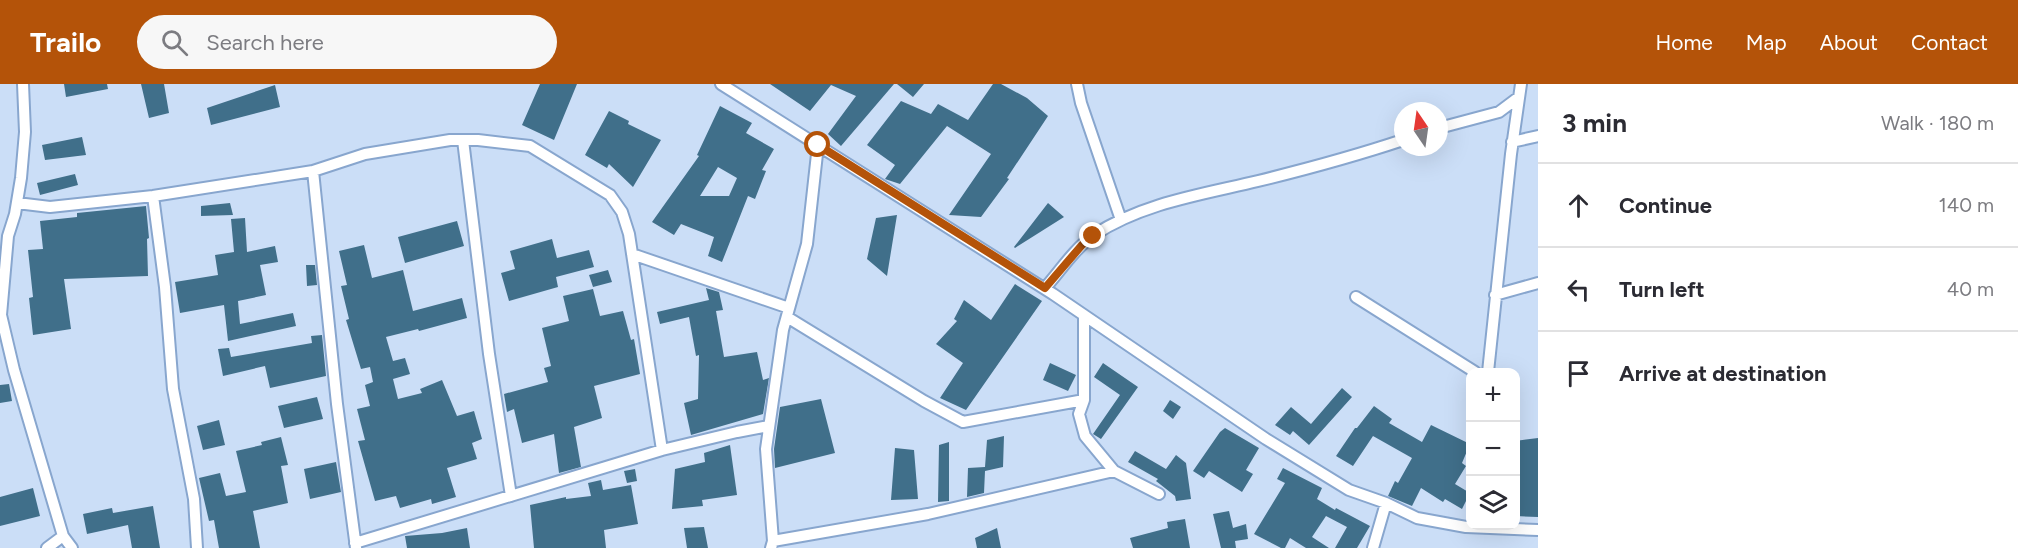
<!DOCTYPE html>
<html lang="en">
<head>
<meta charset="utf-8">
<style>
	:root { --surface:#fff; --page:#f7f7f7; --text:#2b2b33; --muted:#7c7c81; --line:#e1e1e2; --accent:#b45309 }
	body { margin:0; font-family:Figtree,sans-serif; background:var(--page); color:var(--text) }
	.controls { position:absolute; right:18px; bottom:18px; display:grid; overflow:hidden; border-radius:12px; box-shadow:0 6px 24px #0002 }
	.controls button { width:54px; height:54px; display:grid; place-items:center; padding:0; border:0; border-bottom:2px solid var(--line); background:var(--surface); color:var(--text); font:30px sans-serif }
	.compass { position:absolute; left:1394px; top:18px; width:54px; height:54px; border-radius:50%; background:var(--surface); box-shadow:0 6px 24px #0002; rotate:347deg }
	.stop { position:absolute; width:18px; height:18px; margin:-14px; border:4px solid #b45309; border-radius:50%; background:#fff }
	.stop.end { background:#b45309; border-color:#fff; box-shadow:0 2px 6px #0008 }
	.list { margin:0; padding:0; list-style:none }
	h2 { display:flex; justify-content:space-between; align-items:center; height:78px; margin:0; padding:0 24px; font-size:26px }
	h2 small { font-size:20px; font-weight:400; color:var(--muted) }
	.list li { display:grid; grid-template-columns:39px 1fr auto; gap:18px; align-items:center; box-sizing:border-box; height:84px; padding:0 24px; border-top:2px solid var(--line) }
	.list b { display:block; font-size:22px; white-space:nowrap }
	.list em { font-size:20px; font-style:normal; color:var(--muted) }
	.icon { flex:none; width:33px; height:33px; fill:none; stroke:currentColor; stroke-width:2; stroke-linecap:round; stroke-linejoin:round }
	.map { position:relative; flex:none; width:1538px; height:464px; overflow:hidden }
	header { display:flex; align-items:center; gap:36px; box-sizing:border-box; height:84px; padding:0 30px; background:var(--accent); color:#fff }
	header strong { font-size:28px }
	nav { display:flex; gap:33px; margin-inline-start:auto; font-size:21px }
	.search { width:420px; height:54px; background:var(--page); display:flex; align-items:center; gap:15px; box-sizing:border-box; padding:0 21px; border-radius:33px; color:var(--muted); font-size:22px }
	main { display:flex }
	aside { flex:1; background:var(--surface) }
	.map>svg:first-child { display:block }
	.building { fill:#406f8a; fill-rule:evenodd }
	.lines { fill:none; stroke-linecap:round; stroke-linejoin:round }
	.street-casing { stroke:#88a6ce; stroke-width:14 }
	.street { stroke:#fff; stroke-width:10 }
	.route { stroke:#b45309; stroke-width:8 }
</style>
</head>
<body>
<header>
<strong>Trailo</strong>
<div class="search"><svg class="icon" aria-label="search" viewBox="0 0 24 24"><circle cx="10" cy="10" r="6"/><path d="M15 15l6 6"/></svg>Search here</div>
<nav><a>Home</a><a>Map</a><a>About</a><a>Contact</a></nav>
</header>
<main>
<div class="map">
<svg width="1538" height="464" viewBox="0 0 1538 464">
	<rect width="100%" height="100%" fill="#cbdef7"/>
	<path class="building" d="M 64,0 L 107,0 L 108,5 L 66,13 Z
		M 141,0 L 164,0 L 169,29 L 149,34 Z
		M 540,0 L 577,0 L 554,56 L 522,41 Z
		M 770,0 L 894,0 L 841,62 L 828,50 L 856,12 L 831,1 L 810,27 Z
		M 897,0 L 924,0 L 913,13 Z
		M 993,0 L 1001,0 L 1027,14 L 1048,32 L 1007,94 L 1009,95 L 981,133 L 949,131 L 991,70 L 947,42 L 900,100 L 885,95 L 895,81 L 867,61 L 901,17 L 931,30 L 938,20 L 968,36 Z
		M 275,1 L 280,23 L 211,41 L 207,24 Z
		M 720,22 L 752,39 L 746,49 L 774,65 L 762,86 L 766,87 L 755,115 L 748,112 L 722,178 L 708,172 L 714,153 L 681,140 L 674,151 L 652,138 L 699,72 L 697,71 ZM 718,83 L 737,94 L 729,112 L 700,112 Z
		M 609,27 L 629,37 L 628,40 L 661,56 L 633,103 L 609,80 L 607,84 L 585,71 Z
		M 82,53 L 86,71 L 45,76 L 42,61 Z
		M 75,90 L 78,101 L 40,111 L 37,99 Z
		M 230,119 L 233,131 L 201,132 L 201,122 Z
		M 1048,119 L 1064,133 L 1015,164 L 1014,163 Z
		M 146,122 L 149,154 L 147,155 L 148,192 L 64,195 L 71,245 L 33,251 L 29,214 L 33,213 L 28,166 L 43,165 L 40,137 L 77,133 L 77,129 Z
		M 897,131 L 887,192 L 867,175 L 876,134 Z
		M 245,134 L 247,168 L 275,162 L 278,178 L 260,181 L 266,211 L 238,217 L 240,240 L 293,229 L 296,242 L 228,257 L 224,221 L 180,229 L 175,198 L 218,191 L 215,171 L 234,168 L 231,135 Z
		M 457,137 L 464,162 L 405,179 L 398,153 Z
		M 552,155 L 557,174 L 589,166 L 594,183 L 556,193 L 558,203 L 509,217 L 501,189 L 515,185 L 510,167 Z
		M 364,161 L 372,194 L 403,186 L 413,227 L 462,214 L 467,234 L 419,247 L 418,245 L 386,253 L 393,277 L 405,274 L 410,290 L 393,295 L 398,315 L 422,309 L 420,305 L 442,296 L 457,332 L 474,327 L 482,355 L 472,359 L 477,375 L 447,384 L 456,413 L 432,420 L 431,415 L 400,424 L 396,412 L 375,417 L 358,357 L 365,356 L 357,325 L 370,322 L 365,301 L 373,298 L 370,283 L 361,285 L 346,236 L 349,235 L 341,202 L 347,201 L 339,167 Z
		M 306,181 L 315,181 L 317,201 L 307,202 Z
		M 608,186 L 612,198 L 593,203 L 589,191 Z
		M 1015,200 L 1042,217 L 966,326 L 940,314 L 963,279 L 936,260 L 957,237 L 954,235 L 964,216 L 991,236 Z
		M 706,204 L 719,208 L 723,226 L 716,227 L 724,273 L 757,268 L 763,296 L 769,294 L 763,330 L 691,351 L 684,319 L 698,315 L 699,271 L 696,272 L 689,233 L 660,240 L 657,228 L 709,216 Z
		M 593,205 L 600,232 L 623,227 L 631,256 L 634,255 L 640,290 L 594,302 L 602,334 L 574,343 L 581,383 L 559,389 L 554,350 L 522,359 L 514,325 L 507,328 L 504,310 L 548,298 L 544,284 L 551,282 L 542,244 L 569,237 L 563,212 Z
		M 322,251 L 326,292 L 270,304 L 265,282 L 223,292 L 218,265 L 229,264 L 231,273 L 312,259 L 311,252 Z
		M 1050,279 L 1076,291 L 1068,307 L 1043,296 Z
		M 1103,279 L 1138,303 L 1101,355 L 1093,350 L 1120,311 L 1094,293 Z
		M 9,300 L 12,317 L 0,319 L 0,301 Z
		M 1342,304 L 1352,313 L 1309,361 L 1293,347 L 1290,351 L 1275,341 L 1291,323 L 1311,340 Z
		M 317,313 L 323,335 L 284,344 L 278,322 Z
		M 821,315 L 835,369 L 775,384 L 774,365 L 780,323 Z
		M 1170,316 L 1181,323 L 1173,335 L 1163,327 Z
		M 1374,322 L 1392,335 L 1389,339 L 1422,358 L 1431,341 L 1470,360 L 1462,379 L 1466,382 L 1455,400 L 1470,409 L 1462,425 L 1445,415 L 1443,418 L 1421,404 L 1412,422 L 1388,412 L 1395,397 L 1398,399 L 1412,374 L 1373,352 L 1353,382 L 1336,372 L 1355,344 L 1357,344 Z
		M 219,336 L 225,361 L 203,366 L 197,342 Z
		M 1225,344 L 1259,364 L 1246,386 L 1253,390 L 1242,408 L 1209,387 L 1204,394 L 1193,387 L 1220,348 Z
		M 1004,352 L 1003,383 L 985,387 L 984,409 L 967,413 L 968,384 L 985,383 L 987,356 Z
		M 281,353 L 288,381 L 281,382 L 288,419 L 253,427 L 260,464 L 219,464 L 214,436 L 209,437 L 199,394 L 220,389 L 226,412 L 246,408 L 236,367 L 262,361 L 261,358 Z
		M 1538,354 L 1538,433 L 1515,432 L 1515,357 Z
		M 949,358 L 949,417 L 938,418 L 939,361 Z
		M 730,361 L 737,411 L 702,416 L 703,422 L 672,425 L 675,385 L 705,378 L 704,369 Z
		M 895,364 L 914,366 L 918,415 L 891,416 Z
		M 1135,367 L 1166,385 L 1176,371 L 1186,379 L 1191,415 L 1176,417 L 1175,412 L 1156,397 L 1158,395 L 1128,378 Z
		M 336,378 L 341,408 L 310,415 L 304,385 Z
		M 1283,384 L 1322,404 L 1317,415 L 1335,426 L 1336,424 L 1370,442 L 1357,464 L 1335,464 L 1347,443 L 1326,432 L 1312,453 L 1329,464 L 1306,464 L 1290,454 L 1285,464 L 1281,464 L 1254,450 L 1285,399 L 1277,395 Z
		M 635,385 L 637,397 L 627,399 L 624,387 Z
		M 601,396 L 603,406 L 631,401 L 638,440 L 604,446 L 606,464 L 534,464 L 530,421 L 566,413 L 566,415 L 591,412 L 588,399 Z
		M 33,404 L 40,432 L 0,442 L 0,413 Z
		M 153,422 L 160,464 L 132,464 L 128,441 L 87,450 L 83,430 L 112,424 L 113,429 Z
		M 1229,427 L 1233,444 L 1246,440 L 1248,455 L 1235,457 L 1236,464 L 1221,464 L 1213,430 Z
		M 1185,435 L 1190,464 L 1133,464 L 1130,454 L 1168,444 L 1167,438 Z
		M 704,443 L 708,464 L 687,464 L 684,444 Z
		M 467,444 L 470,464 L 407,464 L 405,452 L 442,449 Z
		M 997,444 L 1001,464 L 977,464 L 975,454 Z"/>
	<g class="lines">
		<g class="street-casing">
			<path id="street" d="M 23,0 L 25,48 L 21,94 L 15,130 L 8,152 L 1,231 L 14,286 L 63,452 L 72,464
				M 721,0 L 1053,210 L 1266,355 L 1349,406 L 1386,419 L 1417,434 L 1466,443 L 1538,446
				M 1077,0 L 1081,19 L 1121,136
				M 1439,44 L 1499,28 L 1519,13
				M 463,56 L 489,270 L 511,412
				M 1512,58 L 1538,52
				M 313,87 L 337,320 L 356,464
				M 153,112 L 165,203 L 173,305 L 194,415 L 197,464
				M 17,119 L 50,123 L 153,112 L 313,87 L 365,70 L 450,56 L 478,56 L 530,62 L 610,111 L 622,128 L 629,150 L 662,366
				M 632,170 L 789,224
				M 1045,204 C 1060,187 1075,164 1094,151 C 1142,119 1204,110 1258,97 C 1307,85 1355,72 1403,56
				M 1495,211 L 1538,199
				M 1356,213 L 1475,288
				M 1084,231 L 1084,316 L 1079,330 L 1085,352 L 1114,387 L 1159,410
				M 787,233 L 924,317 L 963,338 L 1084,316
				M 1488,288 L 1511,70 L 1521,0
				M 773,457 L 928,430 L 1114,387
				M 355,459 L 662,366 L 737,348 L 769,342
				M 47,464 L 63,452
				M 771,464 L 773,457 L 766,365 L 783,246 L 807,160 L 818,61
				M 1373,464 L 1386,419"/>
		</g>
		<use href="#street" class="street"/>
	</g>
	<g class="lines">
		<path class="route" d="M 818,61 L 1045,204 L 1082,161 L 1093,152"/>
	</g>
</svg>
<div class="controls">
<button>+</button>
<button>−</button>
<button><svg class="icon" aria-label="layers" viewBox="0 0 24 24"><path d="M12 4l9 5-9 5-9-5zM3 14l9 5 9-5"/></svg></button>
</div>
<svg class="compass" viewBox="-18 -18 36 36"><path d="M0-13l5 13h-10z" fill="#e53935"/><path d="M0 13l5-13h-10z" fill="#7c7c81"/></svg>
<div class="stop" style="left:818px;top:61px"></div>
<div class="stop end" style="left:1093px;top:152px"></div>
</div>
<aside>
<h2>3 min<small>Walk · 180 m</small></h2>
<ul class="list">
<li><svg class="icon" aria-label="ahead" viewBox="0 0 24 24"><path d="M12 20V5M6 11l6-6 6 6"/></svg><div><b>Continue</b></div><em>140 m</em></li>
<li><svg class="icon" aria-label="left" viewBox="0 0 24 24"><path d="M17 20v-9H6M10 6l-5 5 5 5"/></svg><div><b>Turn left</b></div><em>40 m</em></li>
<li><svg class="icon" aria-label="arrive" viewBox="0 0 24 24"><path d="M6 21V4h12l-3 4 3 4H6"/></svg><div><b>Arrive at destination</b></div></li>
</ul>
</aside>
</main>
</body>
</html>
